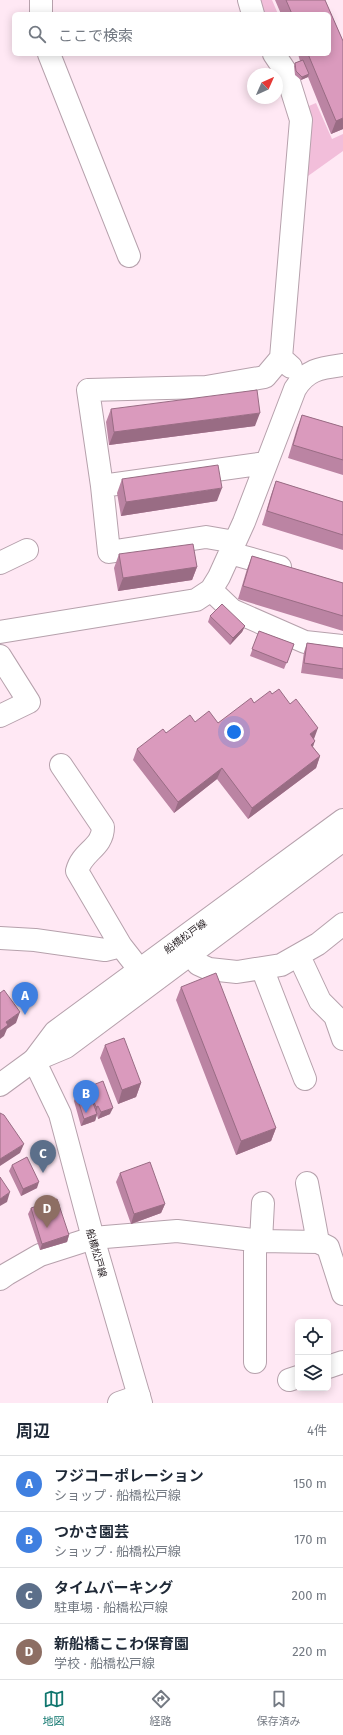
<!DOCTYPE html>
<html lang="ja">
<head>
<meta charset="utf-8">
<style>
	:root { --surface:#fff; --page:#f6f6f7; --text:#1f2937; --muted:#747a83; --line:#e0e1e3; --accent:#0f766e }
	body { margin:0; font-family:"Fira Sans","Noto Sans JP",sans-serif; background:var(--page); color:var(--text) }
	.controls { position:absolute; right:12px; bottom:12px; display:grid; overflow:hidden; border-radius:6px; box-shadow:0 2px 10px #0003 }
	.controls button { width:36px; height:36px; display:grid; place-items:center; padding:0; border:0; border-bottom:1px solid var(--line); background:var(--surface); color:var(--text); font:20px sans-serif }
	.compass { position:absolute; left:247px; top:68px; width:36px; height:36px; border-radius:50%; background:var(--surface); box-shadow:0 2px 10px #0003; rotate:45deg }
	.you { position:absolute; left:234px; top:732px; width:14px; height:14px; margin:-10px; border:3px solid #fff; border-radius:50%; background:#1a73e8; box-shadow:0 0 0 6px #1a73e833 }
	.badge { display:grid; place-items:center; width:26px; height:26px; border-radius:50%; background:var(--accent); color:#fff; font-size:13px; font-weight:700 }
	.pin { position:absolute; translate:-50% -33px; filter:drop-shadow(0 1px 2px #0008) }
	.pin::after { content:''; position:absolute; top:21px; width:14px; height:12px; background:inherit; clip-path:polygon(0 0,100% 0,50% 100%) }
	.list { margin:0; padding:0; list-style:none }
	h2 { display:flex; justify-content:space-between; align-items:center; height:52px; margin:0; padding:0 16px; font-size:17px }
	h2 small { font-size:13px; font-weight:400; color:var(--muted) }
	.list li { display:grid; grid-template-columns:26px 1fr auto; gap:12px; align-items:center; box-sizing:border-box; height:56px; padding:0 16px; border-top:1px solid var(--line) }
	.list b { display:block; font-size:15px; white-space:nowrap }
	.list p { margin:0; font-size:13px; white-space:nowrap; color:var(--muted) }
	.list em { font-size:13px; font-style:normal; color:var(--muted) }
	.icon { flex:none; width:22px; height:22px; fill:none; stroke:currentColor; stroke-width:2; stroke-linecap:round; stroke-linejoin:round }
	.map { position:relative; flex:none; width:343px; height:1403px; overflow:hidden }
	.search { position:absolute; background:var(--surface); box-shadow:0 2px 10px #0003; left:12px; right:12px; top:12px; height:44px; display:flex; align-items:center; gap:10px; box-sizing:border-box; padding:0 14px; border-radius:6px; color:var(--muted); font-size:15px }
	.sheet { height:276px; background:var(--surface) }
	nav { display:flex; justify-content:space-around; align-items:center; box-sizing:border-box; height:56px; border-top:1px solid var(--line); background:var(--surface); font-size:11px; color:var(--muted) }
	nav a { display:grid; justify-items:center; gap:2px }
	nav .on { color:var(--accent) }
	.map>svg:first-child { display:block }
	.green { fill:#f2beda }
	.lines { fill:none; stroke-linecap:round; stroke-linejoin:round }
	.minor-casing { stroke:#b6a1ac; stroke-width:24 }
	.major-casing { stroke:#b6a1ac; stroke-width:24 }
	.minor { stroke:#fff; stroke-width:22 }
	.major { stroke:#fff; stroke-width:22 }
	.wall { fill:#bb84a3 }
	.shaded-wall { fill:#996c84 }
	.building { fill:#da9abd; stroke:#996c84 }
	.labels { text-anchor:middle; stroke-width:4; stroke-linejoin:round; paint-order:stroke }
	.street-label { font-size:10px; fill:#251d21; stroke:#fff }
</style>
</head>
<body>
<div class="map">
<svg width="343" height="1403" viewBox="0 0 343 1403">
	<rect width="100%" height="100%" fill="#ffe8f4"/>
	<path class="green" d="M 256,0 L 272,0 L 278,14 L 259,14 Z
		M 316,103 L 332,139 L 343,134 L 343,151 L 308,176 L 305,175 L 304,108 Z"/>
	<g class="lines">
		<g class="minor-casing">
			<path id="minor" d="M 41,0 L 41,14
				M 249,0 L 253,14
				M 49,54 L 129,256
				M 274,54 L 286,72 L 301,120 L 281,358 L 291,367
				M 102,486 L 266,463
				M 235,542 L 206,537 L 109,552 L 102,486 L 88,390 L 206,387 L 265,377 L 281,358
				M 230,553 L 280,567
				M 0,563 L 27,550
				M 211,590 L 232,610 L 305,642 L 343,646
				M 0,632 L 196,600 L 211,590 L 219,577 L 244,522 L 295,389 C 307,369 321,368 343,365
				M 0,656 L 29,702 L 0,716
				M 61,765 L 103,827 C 103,848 82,851 77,871 L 121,946 L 139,969
				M 0,938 L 35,940 L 105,950 L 121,946
				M 190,954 L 198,964 L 209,969 L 237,972 L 281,965 L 318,944 L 343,924
				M 299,956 L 320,1001 L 335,1016 L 343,1039
				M 262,968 L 305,1079
				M 0,1085 L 34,1060
				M 307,1183 L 318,1242
				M 255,1241 L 255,1362
				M 261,1241 L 263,1203
				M 0,1279 L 7,1274 L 40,1255 L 93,1238 L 177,1231 L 261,1241 L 318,1242 L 328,1247 L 343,1294
				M 328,1367 L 343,1362
				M 289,1380 L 298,1377
				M 119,1403 L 139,1396"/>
		</g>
		<g class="major-casing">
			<path id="major" d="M 34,1060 L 55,1032 L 343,820
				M 34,1060 L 60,1114 L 93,1238 L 141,1403
				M 35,1060 L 66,1047 L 343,840"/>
		</g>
		<use href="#minor" class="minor"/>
		<use href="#major" class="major"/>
	</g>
	<path class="wall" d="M 275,0 L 325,0 L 343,41 L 343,129 L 331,134 L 308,77 L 301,80 L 295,75 L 294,66 L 295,63 L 300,61 L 298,54 L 329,54 L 329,14 L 281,14 Z
		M 111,409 L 255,426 L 109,445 L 106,422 Z
		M 302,415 L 343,427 L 343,475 L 288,458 L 297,428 Z
		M 122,479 L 217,501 L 121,516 L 117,493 Z
		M 276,481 L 343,502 L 343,550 L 262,525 L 271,495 Z
		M 119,554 L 197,567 L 192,580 L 118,591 L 114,568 Z
		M 252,556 L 343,583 L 343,631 L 238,599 L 247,569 Z
		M 210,616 L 245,626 L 242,632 L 230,645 L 208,622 Z
		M 259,631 L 294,644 L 284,669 L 250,656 Z
		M 307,643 L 343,648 L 343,679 L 301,673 L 304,652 Z
		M 272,694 L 314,739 L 313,747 L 320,756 L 316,768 L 248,819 L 217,779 L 174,813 L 133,760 L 137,749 L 166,733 L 195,722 L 218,723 L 254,703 Z
		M 181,987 L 276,1128 L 271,1141 L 236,1155 L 176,1000 Z
		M 105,1045 L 141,1083 L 136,1097 L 118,1104 L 100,1058 Z
		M 88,1087 L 110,1114 L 98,1119 L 97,1115 L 95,1121 L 81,1126 L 74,1101 L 76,1094 L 87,1089 Z
		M 12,1165 L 37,1188 L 21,1196 L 9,1171 Z
		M 120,1173 L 165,1204 L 161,1213 L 131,1224 L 116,1182 Z
		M 31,1208 L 69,1235 L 67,1242 L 40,1250 L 28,1214 Z"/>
	<path class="shaded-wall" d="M 309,74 L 308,77 L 301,80 L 302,77 Z
		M 343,118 L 343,129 L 331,134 L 336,121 Z
		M 260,413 L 255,426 L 109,445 L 114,432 Z
		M 222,488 L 217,501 L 121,516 L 126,502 Z
		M 197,567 L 192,580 L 118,591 L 123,578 Z
		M 245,626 L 242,632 L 230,645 L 233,638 Z
		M 318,728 L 314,739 L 306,745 L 310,734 Z
		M 315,741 L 311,752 L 311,745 Z
		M 320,756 L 316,768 L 248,819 L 252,808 Z
		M 222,768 L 217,779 L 174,813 L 178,802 Z
		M 20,1012 L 16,1023 L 7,1029 L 4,1036 L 0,1039 L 0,1031 L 6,1022 Z
		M 141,1083 L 136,1097 L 118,1104 L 122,1090 Z
		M 98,1106 L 96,1112 L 93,1113 L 96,1107 Z
		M 113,1108 L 110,1114 L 98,1119 L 101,1112 Z
		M 97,1114 L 95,1121 L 81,1126 L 84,1119 Z
		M 276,1128 L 271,1141 L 236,1155 L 241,1141 Z
		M 24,1144 L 20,1153 L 0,1166 L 0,1159 Z
		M 39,1182 L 37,1188 L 21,1196 L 23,1189 Z
		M 10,1192 L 7,1202 L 0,1206 L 0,1199 Z
		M 165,1204 L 161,1213 L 131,1224 L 134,1214 Z
		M 69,1235 L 67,1242 L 40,1250 L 42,1244 Z"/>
	<path class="building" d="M 286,0 L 325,0 L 343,41 L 343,118 L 336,121 L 308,54 L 329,54 L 329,14 L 292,14 Z
		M 303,60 L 309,74 L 302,77 L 296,71 L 295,63 Z
		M 257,390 L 260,413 L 114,432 L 111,409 Z
		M 302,415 L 343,427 L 343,460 L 293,445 Z
		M 218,465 L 222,488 L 126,502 L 122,479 Z
		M 276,481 L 343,502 L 343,535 L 267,511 Z
		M 193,544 L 197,567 L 123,578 L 119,554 Z
		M 252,556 L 343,583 L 343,616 L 243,586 Z
		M 222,604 L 245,626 L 233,638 L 210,616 Z
		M 259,631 L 294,644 L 287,663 L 252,649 Z
		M 307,643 L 343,648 L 343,669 L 304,663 Z
		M 279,689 L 290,704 L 296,699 L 318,728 L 310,734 L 315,741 L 311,745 L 320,756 L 252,808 L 222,768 L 178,802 L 137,749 L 163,729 L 166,733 L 190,715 L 195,722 L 209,711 L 218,723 L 251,698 L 254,703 L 270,691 L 272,694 Z
		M 216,973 L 276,1128 L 241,1141 L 181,987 Z
		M 4,990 L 20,1012 L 6,1022 L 8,1025 L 0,1031 L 0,993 Z
		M 124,1038 L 141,1083 L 122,1090 L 105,1045 Z
		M 103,1081 L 113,1108 L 101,1112 L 98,1106 L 96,1107 L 88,1087 Z
		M 88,1089 L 97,1114 L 84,1119 L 76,1094 Z
		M 0,1113 L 4,1115 L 24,1144 L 0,1159 Z
		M 27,1157 L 39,1182 L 23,1189 L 12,1165 Z
		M 150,1162 L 165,1204 L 134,1214 L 120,1173 Z
		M 0,1177 L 10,1192 L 0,1199 Z
		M 57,1199 L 69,1235 L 42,1244 L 31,1208 Z"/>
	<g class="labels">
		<g class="street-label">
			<text transform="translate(185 936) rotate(-36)" y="4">船橋松戸線</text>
			<text transform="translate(97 1253) rotate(74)" y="4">船橋松戸線</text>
		</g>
	</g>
</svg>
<div class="controls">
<button><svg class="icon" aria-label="locate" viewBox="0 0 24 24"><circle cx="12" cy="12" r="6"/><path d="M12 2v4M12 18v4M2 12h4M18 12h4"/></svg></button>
<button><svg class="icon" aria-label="layers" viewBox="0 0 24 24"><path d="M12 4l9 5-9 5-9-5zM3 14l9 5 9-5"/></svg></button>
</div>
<svg class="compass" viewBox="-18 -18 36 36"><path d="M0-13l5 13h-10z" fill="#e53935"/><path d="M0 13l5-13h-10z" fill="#747a83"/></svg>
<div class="you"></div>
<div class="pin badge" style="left:25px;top:1015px;background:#3f7fe0">A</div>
<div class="pin badge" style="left:86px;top:1113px;background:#3f7fe0">B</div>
<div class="pin badge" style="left:43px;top:1173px;background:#5c6f8a">C</div>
<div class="pin badge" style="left:47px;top:1228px;background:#8d6e63">D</div>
<div class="search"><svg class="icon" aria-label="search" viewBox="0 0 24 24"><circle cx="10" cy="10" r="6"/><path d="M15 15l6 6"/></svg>ここで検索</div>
</div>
<section class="sheet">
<h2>周辺<small>4件</small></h2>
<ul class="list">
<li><span class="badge" style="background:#3f7fe0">A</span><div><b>フジコーポレーション</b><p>ショップ · 船橋松戸線</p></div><em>150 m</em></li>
<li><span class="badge" style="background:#3f7fe0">B</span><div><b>つかさ園芸</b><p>ショップ · 船橋松戸線</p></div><em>170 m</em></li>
<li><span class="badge" style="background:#5c6f8a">C</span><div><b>タイムバーキング</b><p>駐車場 · 船橋松戸線</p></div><em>200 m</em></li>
<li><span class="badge" style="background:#8d6e63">D</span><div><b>新船橋ここわ保育園</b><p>学校 · 船橋松戸線</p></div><em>220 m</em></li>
</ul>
</section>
<nav>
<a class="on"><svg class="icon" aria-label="map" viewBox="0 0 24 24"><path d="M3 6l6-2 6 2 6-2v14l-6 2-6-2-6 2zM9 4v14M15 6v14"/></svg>地図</a>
<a><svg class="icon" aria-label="directions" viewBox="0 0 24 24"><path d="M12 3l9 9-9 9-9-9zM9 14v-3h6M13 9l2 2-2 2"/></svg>経路</a>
<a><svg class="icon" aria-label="saved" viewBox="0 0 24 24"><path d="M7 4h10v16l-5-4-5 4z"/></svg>保存済み</a>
</nav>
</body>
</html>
